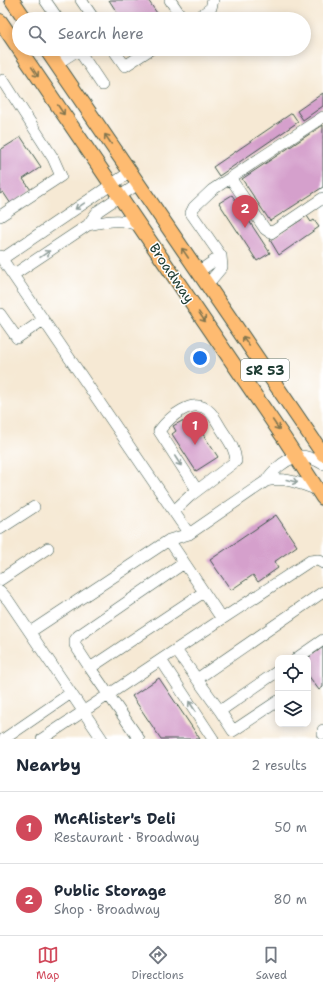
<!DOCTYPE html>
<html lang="en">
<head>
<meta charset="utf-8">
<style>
	:root { --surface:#fff; --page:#f6f6f7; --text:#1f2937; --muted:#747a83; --line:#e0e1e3; --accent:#d1495b }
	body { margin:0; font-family:"Shantell Sans",sans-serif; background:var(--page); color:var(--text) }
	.controls { position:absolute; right:12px; bottom:12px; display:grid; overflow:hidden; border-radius:8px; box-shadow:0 2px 10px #0003 }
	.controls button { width:36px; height:36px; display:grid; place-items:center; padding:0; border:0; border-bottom:1px solid var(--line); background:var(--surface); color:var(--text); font:20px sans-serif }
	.you { position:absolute; left:200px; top:358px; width:14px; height:14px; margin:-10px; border:3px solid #fff; border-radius:50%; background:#1a73e8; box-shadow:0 0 0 6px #1a73e833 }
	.badge { display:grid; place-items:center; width:26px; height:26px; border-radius:50%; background:var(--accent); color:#fff; font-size:13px; font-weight:700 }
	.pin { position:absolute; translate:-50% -33px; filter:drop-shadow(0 1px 2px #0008) }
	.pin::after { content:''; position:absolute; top:21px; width:14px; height:12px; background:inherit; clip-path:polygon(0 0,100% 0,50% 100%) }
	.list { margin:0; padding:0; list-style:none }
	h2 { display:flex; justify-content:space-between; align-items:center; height:52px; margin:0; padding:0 16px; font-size:17px }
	h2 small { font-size:13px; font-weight:400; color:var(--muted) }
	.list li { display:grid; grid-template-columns:26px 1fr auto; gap:12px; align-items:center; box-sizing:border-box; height:72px; padding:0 16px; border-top:1px solid var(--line) }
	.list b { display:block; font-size:15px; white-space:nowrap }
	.list p { margin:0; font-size:13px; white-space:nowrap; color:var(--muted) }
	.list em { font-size:13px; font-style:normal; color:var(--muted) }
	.icon { flex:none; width:22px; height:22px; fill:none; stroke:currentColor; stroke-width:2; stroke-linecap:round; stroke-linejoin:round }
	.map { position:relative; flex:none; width:323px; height:739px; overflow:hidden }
	.search { position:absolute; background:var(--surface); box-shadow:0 2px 10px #0003; left:12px; right:12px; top:12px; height:44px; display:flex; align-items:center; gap:10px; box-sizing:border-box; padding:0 14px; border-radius:22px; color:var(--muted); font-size:15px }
	.sheet { height:196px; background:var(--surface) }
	nav { display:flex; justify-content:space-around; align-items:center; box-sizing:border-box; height:56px; border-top:1px solid var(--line); background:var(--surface); font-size:11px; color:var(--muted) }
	nav a { display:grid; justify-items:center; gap:2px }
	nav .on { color:var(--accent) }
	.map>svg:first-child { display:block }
	.building { fill:#d5a0cc }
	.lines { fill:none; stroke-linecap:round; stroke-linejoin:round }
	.minor-casing { stroke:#3f574c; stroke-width:12 }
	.major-casing { stroke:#3f574c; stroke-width:16 }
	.minor { stroke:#fff; stroke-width:11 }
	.major { stroke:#febb71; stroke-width:14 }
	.oneway { stroke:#83764f }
	.oneway2 { stroke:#8f9e9a }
	.labels { text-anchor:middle; stroke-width:3; stroke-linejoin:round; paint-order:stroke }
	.shield { fill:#fff; stroke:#627771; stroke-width:1 }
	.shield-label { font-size:13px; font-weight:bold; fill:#1f3d34 }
	.street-label { font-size:14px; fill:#1f3d34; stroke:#fff }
</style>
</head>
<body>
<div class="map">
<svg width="323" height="739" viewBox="0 0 323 739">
	<rect width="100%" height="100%" fill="#fff"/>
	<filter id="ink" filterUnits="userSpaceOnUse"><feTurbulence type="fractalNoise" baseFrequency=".025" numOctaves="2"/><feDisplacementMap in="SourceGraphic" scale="8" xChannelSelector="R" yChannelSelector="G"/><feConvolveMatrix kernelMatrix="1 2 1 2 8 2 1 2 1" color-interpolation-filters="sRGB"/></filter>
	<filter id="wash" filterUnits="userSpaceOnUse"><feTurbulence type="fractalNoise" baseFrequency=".012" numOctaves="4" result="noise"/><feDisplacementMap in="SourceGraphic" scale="16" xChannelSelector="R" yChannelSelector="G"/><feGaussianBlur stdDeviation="0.9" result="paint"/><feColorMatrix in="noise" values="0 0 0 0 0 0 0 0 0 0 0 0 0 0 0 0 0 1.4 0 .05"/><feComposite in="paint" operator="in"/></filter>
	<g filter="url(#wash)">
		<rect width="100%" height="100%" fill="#f6e9d4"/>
		<g id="blocks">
			<path class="building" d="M 109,0 L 148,0 L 161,19 L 121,19 Z
				M 323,93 L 323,106 L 303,120 L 297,111 Z
				M 292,113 L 298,122 L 219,176 L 213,167 Z
				M 323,125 L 323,187 L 270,221 L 242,179 Z
				M 21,137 L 41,167 L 23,179 L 31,190 L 11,204 L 3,192 L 0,194 L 0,150 Z
				M 232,195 L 270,253 L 257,261 L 219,203 Z
				M 307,216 L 311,222 L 314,220 L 319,227 L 279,255 L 270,240 Z
				M 193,419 L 218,457 L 196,471 L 172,434 L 176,431 L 173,426 L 182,421 L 185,425 Z
				M 276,515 L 297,546 L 274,562 L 278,568 L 258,582 L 253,575 L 231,590 L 210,560 Z
				M 323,647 L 323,687 L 319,690 L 308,675 L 308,658 Z
				M 159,678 L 200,739 L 161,739 L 132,696 Z"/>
		</g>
	</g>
	<g filter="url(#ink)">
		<use href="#blocks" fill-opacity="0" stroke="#3f574c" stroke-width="1"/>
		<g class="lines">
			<g class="minor-casing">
				<path id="minor" d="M 45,0 L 58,19
					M 81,0 L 94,19
					M 170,0 L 183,19
					M 196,19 L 211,8 L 213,0
					M 78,49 L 102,85
					M 113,49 L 125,66 L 151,49
					M 56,64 L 78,50
					M 0,82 L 3,80 L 53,158 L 61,176 L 0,216
					M 231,179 L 265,229 L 271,233 L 323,198
					M 88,225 C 108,221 122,217 141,227
					M 0,256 L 189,534
					M 2,259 L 130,172
					M 198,272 L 221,256
					M 13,275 L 88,225 L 98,211 L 138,184
					M 207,285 L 222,267 L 221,256 L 191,213 L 194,207 L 212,190 L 323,117
					M 0,314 L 17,338 L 43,320
					M 266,481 C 272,471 284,461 295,457 C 303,454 316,460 323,464
					M 174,511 L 190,496 L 236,461 C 235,448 229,441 222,430 C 218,424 215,417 210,412 C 193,395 169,418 159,431 L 197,490
					M 0,529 L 34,507
					M 0,580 L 48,548
					M 0,591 L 8,600 L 102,739
					M 222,619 L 310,561 L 318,560 L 323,563
					M 30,632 L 169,540 L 189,534 L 266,481 C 284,476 301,484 318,490
					M 176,650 L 220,711 L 278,671
					M 297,658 L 323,640
					M 161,660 L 213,739
					M 90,668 L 75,645 L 75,640 L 78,636 L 184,563
					M 197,679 L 323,592
					M 220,711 L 233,731 L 278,701
					M 323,730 L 323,734
					M 4,739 L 71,693
					M 42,739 L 222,619 L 169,540
					M 139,739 L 90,668 L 204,592"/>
			</g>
			<g class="major-casing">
				<path id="major" d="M 12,0 L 25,19
					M 0,21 L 284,438 L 323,498
					M 46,49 L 323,454"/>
			</g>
			<use href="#minor" class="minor"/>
			<use href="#major" class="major"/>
		</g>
		<defs><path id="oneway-shaft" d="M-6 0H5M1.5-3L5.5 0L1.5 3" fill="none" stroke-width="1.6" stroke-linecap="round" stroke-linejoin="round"/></defs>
		<g class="oneway">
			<use href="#oneway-shaft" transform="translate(35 72) rotate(56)"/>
			<use href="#oneway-shaft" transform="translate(61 110) rotate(56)"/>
			<use href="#oneway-shaft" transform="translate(108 139) rotate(-124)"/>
			<use href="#oneway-shaft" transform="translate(185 253) rotate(-124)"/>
			<use href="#oneway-shaft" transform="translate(202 317) rotate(56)"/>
			<use href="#oneway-shaft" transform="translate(246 341) rotate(-124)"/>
			<use href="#oneway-shaft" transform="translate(276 425) rotate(56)"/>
		</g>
		<g class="oneway2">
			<use href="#oneway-shaft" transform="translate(80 206) rotate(146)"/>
			<use href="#oneway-shaft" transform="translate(45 254) rotate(-34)"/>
			<use href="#oneway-shaft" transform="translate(178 461) rotate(57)"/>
			<use href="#oneway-shaft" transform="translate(292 481) rotate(15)"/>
			<use href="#oneway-shaft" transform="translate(192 706) rotate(-123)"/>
		</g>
	</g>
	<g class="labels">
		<rect class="shield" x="241" y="359" width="48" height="22" rx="3"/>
		<g class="shield-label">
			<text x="265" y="375">SR 53</text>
		</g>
		<g class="street-label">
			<text transform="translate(172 273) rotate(56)" y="5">Broadway</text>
		</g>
	</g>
</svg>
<div class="controls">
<button><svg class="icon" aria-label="locate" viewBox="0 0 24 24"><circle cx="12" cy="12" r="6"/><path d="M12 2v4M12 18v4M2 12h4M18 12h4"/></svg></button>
<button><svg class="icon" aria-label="layers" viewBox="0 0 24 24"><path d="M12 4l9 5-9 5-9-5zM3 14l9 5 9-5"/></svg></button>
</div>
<div class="you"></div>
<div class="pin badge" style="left:195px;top:445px">1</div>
<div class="pin badge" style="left:245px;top:228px">2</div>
<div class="search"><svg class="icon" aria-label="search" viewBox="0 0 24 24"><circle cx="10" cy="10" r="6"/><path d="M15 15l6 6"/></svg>Search here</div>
</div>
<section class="sheet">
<h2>Nearby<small>2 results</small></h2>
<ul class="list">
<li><span class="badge">1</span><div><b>McAlister's Deli</b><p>Restaurant · Broadway</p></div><em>50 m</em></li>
<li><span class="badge">2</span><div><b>Public Storage</b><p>Shop · Broadway</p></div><em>80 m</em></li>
</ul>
</section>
<nav>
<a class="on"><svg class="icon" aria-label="map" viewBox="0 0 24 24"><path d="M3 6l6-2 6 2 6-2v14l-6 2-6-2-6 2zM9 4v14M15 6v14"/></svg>Map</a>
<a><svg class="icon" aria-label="directions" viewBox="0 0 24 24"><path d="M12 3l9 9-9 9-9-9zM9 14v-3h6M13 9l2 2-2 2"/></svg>Directions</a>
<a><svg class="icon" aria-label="saved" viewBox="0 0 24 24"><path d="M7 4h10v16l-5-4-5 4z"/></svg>Saved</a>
</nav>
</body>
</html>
